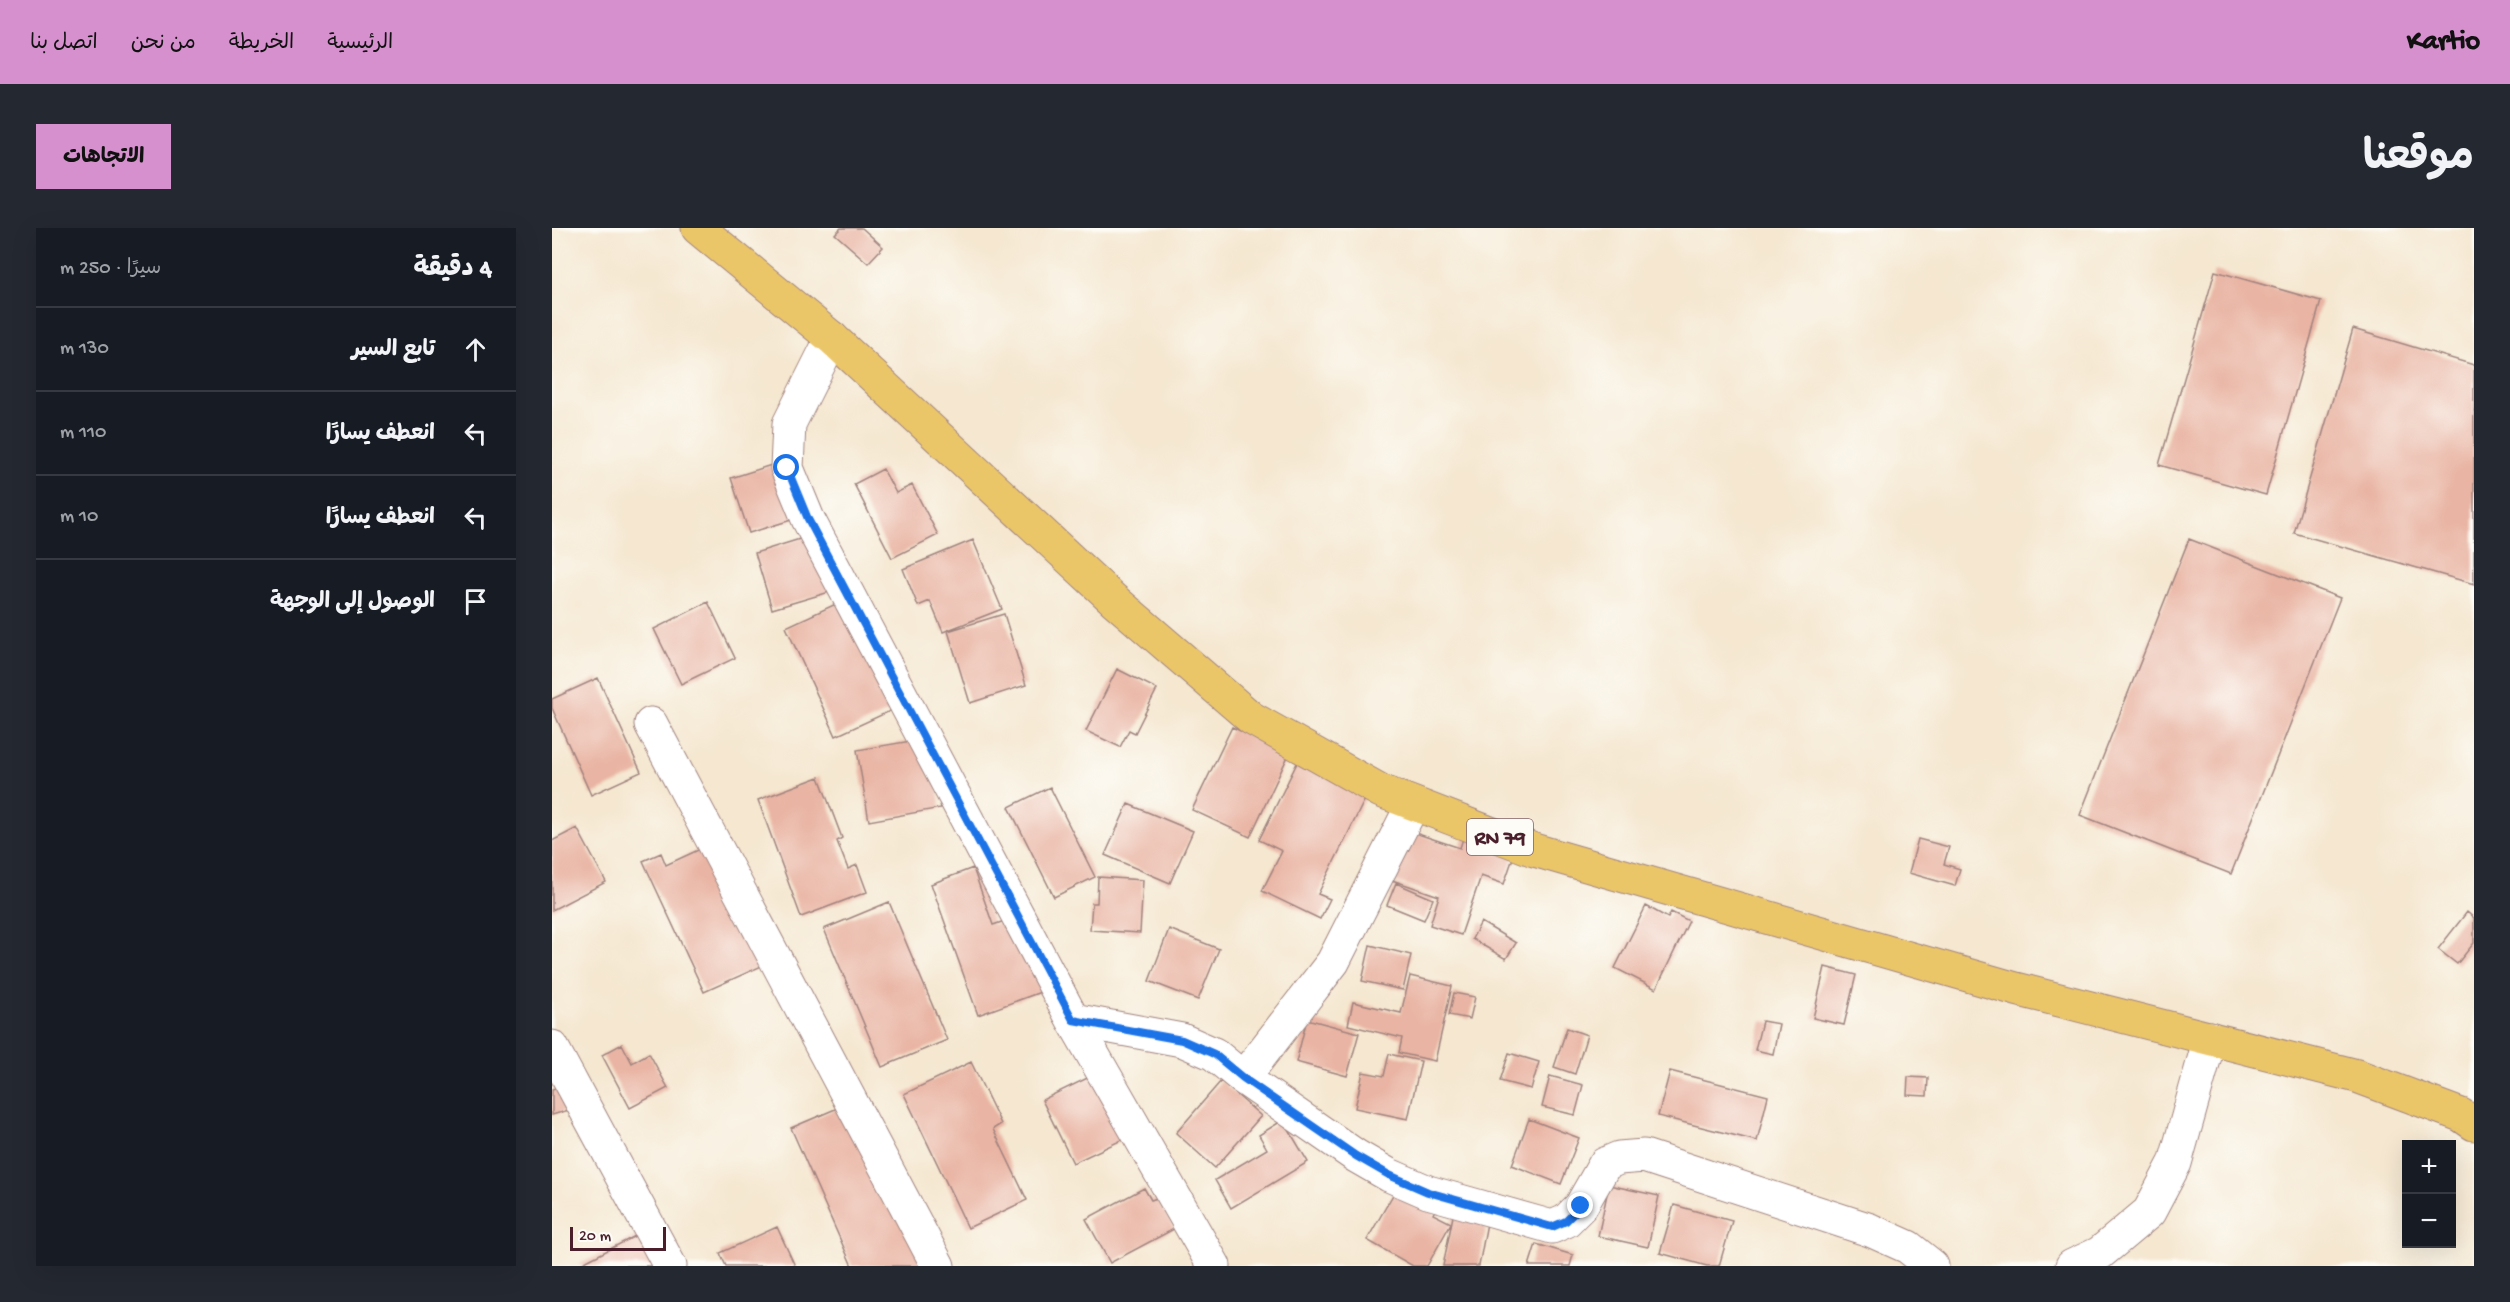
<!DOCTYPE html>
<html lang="ar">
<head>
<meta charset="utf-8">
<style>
	:root { --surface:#171b24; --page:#242831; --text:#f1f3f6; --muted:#9ea1a6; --line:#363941; --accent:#d690ce }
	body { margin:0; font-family:"Gochi Hand","Playpen Sans Arabic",sans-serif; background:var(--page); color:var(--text); direction:rtl }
	.controls { position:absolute; right:18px; bottom:18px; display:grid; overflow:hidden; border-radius:0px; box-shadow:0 6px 24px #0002 }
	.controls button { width:54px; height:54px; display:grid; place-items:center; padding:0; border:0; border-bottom:2px solid var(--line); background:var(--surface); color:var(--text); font:30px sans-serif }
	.scale { position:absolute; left:18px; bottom:15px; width:96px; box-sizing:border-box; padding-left:6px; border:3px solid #4a1f2b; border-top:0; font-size:16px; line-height:21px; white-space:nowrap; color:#4a1f2b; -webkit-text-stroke:4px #fdfcf7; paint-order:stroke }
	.stop { position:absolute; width:18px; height:18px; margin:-14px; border:4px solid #1a73e8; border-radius:50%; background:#fff }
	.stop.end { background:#1a73e8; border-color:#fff; box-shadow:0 2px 6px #0008 }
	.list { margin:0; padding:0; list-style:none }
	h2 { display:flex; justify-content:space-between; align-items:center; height:78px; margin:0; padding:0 24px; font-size:26px }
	h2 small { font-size:20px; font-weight:400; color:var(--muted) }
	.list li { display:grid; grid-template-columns:39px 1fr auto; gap:18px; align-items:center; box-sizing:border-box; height:84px; padding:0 24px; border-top:2px solid var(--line) }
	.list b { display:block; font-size:22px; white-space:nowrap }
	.list em { font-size:20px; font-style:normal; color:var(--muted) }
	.icon { flex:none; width:33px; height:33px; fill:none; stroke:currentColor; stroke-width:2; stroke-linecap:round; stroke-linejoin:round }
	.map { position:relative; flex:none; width:1922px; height:1038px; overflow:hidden; direction:ltr; border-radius:0px }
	header { display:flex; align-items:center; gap:36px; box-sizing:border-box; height:84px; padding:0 30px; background:var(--accent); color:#111 }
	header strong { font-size:28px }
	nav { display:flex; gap:33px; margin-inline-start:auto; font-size:21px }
	.intro { display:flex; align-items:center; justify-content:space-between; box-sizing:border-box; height:144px; padding:0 36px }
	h1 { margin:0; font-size:42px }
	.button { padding:15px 27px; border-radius:0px; background:var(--accent); color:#111; font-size:21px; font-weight:700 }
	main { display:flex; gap:36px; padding:0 36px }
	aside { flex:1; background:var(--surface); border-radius:0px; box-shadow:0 6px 24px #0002 }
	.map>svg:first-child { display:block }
	.building { fill:#e9b4a3 }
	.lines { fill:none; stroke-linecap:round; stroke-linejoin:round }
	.minor-casing { stroke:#a0837e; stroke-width:35 }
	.primary-casing { stroke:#a0837e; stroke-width:35 }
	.minor { stroke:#fff; stroke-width:33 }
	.primary { stroke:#ebc669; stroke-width:33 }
	.route { stroke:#1a73e8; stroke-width:8 }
	.labels { text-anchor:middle; stroke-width:6; stroke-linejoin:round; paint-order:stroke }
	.shield { fill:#fdfcf7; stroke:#806168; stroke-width:1.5 }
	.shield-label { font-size:21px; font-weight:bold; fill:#4a1f2b }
</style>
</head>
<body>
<header>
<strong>Kartio</strong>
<nav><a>الرئيسية</a><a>الخريطة</a><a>من نحن</a><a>اتصل بنا</a></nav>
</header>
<div class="intro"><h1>موقعنا</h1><a class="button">الاتجاهات</a></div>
<main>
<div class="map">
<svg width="1922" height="1038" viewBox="0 0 1922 1038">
	<rect width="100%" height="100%" fill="#fdfcf7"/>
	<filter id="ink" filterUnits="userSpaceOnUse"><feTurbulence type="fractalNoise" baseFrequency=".0167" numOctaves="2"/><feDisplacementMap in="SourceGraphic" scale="12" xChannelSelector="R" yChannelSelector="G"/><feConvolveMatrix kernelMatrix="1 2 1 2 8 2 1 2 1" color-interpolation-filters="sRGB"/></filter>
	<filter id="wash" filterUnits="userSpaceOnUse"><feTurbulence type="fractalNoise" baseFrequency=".008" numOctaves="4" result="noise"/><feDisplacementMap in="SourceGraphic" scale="24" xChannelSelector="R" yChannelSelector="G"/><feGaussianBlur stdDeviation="1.35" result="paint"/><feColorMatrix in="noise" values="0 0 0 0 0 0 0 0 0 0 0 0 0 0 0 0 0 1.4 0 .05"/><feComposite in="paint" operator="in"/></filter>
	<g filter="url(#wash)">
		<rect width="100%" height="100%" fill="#f5e7d0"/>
		<g id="blocks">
			<path class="building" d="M 289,0 L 310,0 L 331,19 L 316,35 L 283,6 Z
				M 1663,43 L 1769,73 L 1714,267 L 1607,237 Z
				M 1801,101 L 1922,137 L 1922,356 L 1742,305 Z
				M 232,233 L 249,289 L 197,305 L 179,250 Z
				M 331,241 L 344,265 L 360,257 L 386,307 L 340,330 L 302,256 Z
				M 264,306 L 281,363 L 220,381 L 203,325 Z
				M 1637,311 L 1788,370 L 1679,646 L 1528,587 Z
				M 421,312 L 450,381 L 391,404 L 378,373 L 366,378 L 351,341 Z
				M 299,369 L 349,478 L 284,508 L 234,399 Z
				M 156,374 L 183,430 L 129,456 L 102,401 Z
				M 452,386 L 474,457 L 418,475 L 396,403 Z
				M 565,441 L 605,461 L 583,505 L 577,502 L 568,519 L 534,503 Z
				M 46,450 L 89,544 L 39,567 L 0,480 L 0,471 Z
				M 680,499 L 737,526 L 698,609 L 640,582 Z
				M 377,510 L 389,580 L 317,593 L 305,522 Z
				M 749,527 L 818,561 L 766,666 L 778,671 L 768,691 L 710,663 L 730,623 L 707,612 Z
				M 267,549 L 290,610 L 285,613 L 296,641 L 305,637 L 315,664 L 249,689 L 206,572 Z
				M 498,559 L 543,649 L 502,669 L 457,579 Z
				M 576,576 L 641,603 L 618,655 L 553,627 Z
				M 25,600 L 54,654 L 0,682 L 0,613 Z
				M 857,603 L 908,620 L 912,607 L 963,624 L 952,656 L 929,648 L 909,707 L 878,697 L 887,668 L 840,652 Z
				M 1366,611 L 1397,619 L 1392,636 L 1408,641 L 1403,658 L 1357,645 Z
				M 157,617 L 212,737 L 152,764 L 91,633 L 109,625 L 114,637 Z
				M 421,640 L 441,697 L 467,688 L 494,762 L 426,787 L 379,656 Z
				M 546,649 L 591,652 L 588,705 L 538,702 L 540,675 L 545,675 Z
				M 844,655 L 881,671 L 872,692 L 835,677 Z
				M 337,674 L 395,812 L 330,839 L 272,701 Z
				M 1094,678 L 1116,690 L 1119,684 L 1137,693 L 1104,761 L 1063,740 Z
				M 1915,684 L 1922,690 L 1922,715 L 1905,736 L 1886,721 Z
				M 929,694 L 964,715 L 954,731 L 920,711 Z
				M 617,701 L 667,721 L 646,772 L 597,753 Z
				M 818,717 L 859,727 L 851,762 L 810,753 Z
				M 1273,739 L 1304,747 L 1292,797 L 1261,790 Z
				M 858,748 L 900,758 L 883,833 L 847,825 L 850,810 L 796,797 L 801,774 L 849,785 Z
				M 902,765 L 923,769 L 918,791 L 897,787 Z
				M 755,791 L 807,805 L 795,848 L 744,834 Z
				M 1210,793 L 1227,796 L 1221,826 L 1203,822 Z
				M 1015,800 L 1035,807 L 1023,846 L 1002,839 Z
				M 70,816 L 80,835 L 97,825 L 116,860 L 78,880 L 50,827 Z
				M 957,825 L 987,834 L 979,861 L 948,853 Z
				M 837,826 L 869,833 L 856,891 L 803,880 L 811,844 L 832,848 Z
				M 419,834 L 449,896 L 441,901 L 475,972 L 416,1000 L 352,866 Z
				M 556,840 L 587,904 L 521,935 L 490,872 Z
				M 1118,843 L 1216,868 L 1205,913 L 1106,888 Z
				M 998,848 L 1031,857 L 1023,887 L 990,879 Z
				M 1356,849 L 1376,850 L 1375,868 L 1355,867 Z
				M 669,853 L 709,888 L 663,940 L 624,905 Z
				M 11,859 L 17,882 L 0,887 L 0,862 Z
				M 302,873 L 374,1038 L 300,1038 L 239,900 Z
				M 977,891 L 1027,910 L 1009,956 L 960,937 Z
				M 731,892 L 756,934 L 679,980 L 663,952 L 715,921 L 707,907 Z
				M 857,939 L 895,961 L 881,986 L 899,995 L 875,1038 L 861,1038 L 815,1012 Z
				M 1057,957 L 1107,968 L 1096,1019 L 1046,1008 Z
				M 592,960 L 599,972 L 605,970 L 622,1001 L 558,1035 L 534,991 Z
				M 1122,977 L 1180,993 L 1167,1038 L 1155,1038 L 1108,1025 Z
				M 901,988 L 935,995 L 927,1038 L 891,1038 Z
				M 225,999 L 243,1038 L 174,1038 L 168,1025 Z
				M 85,1007 L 101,1038 L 25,1038 Z
				M 984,1016 L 1021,1027 L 1018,1038 L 977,1038 Z"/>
		</g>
	</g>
	<g filter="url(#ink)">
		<use href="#blocks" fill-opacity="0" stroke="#a0837e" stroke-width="1.5"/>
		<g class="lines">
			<g class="minor-casing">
				<path id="minor" d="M 280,110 L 237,196 L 235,240 L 256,291 L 521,792 L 662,1038
					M 99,496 L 386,1038
					M 521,792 L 630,812 L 662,826 L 691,850 L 804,928 L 837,947 L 876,964 L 1000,999 L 1014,993 L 1029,978 L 1053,936 L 1067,930 L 1092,928 L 1318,1002 L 1356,1019 L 1380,1038
					M 0,819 L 118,1038
					M 691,850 L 781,734 L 861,576
					M 1520,1038 L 1548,1025 L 1597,984 L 1623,935 L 1658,810"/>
			</g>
			<g class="primary-casing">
				<path id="primary" d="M 146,0 L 280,110 L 562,372 L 699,490 L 829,563 L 982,622 L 1464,761 L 1805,848 L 1909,887 L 1922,896"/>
			</g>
			<use href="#minor" class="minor"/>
			<use href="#primary" class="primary"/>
		</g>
	</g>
	<g class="lines" filter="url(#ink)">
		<path class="route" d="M 235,240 L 256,291 L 521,792 L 630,812 L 662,826 L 691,850 L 804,928 L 837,947 L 876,964 L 1000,999 L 1014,993 L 1029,978"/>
	</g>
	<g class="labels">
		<rect class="shield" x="915" y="591" width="66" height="36" rx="4.5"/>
		<g class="shield-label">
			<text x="948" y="616">RN 79</text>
		</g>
	</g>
</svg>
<div class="controls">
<button>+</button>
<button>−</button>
</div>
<div class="scale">20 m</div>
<div class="stop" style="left:235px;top:240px"></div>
<div class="stop end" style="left:1029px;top:978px"></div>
</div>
<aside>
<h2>4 دقيقة<small>سيرًا · 250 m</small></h2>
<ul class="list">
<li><svg class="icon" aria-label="ahead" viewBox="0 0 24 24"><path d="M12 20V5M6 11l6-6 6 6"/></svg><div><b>تابع السير</b></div><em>130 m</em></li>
<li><svg class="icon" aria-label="left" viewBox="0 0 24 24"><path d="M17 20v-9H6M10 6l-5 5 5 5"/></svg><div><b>انعطف يسارًا</b></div><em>110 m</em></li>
<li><svg class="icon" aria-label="left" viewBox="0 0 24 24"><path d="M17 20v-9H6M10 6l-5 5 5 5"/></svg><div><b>انعطف يسارًا</b></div><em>10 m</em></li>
<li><svg class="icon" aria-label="arrive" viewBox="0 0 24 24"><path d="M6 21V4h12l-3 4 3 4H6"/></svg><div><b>الوصول إلى الوجهة</b></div></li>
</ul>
</aside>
</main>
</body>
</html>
